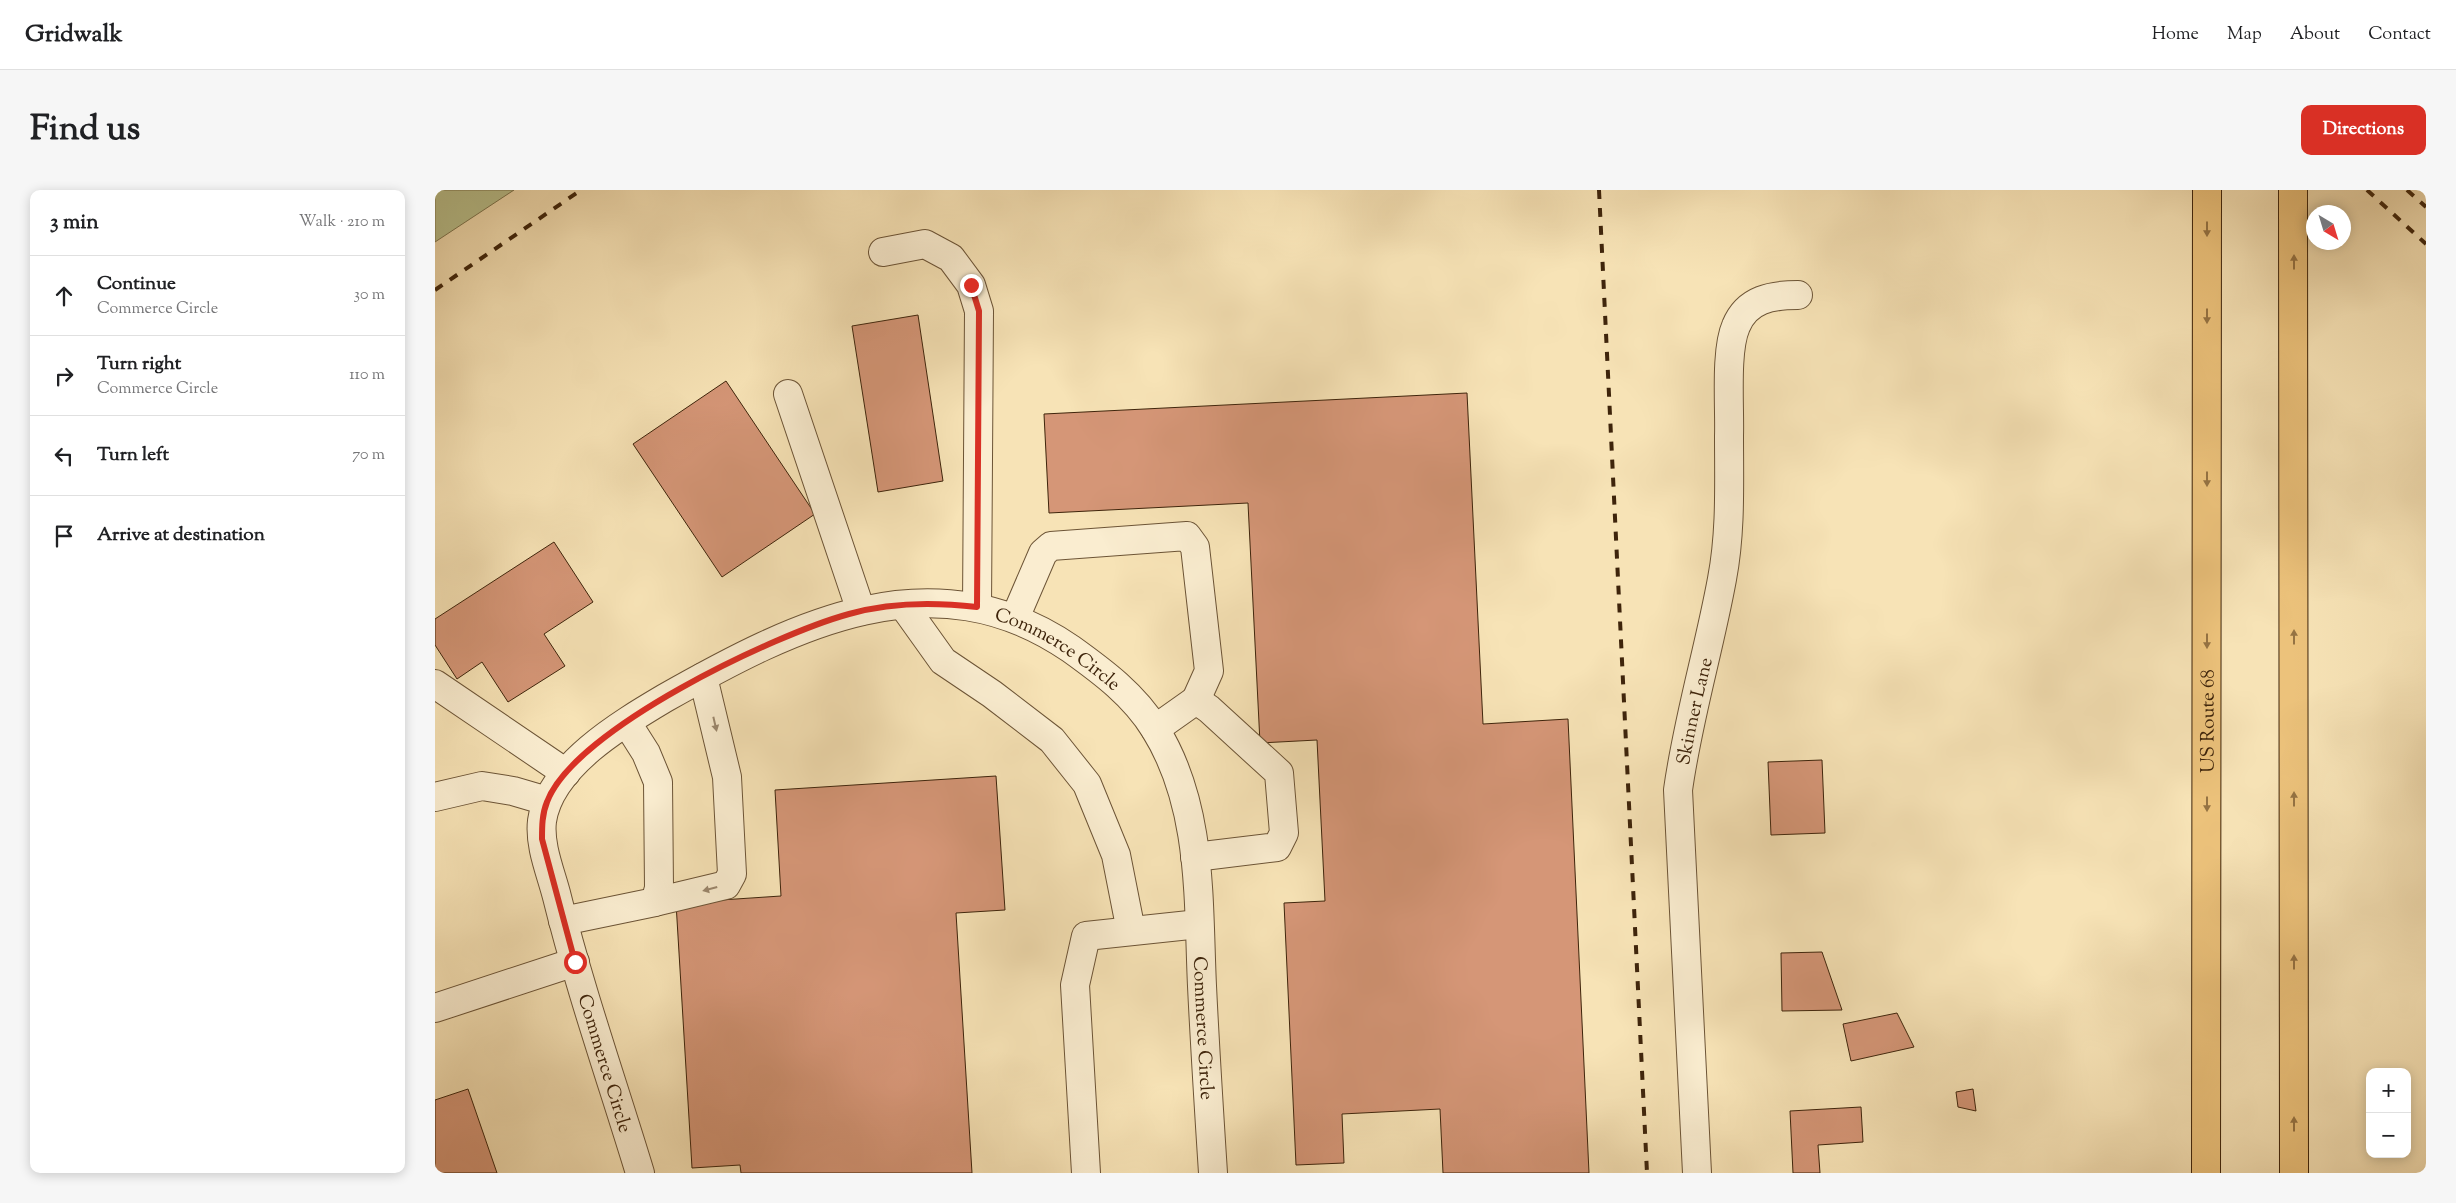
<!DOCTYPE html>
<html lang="en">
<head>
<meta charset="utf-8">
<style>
	:root { --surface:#fff; --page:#f6f6f6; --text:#202124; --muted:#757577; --line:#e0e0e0; --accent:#d93025 }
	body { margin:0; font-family:"Sorts Mill Goudy",serif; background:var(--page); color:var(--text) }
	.controls { position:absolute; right:15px; bottom:15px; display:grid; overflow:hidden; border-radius:10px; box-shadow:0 2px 12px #0003 }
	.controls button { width:45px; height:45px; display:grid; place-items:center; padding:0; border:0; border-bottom:1px solid var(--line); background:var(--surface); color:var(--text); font:25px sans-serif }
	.compass { position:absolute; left:1871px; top:15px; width:45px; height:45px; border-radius:50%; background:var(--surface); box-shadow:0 2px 12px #0003; rotate:142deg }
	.stop { position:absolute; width:15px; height:15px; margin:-11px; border:4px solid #d93025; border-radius:50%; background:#fff }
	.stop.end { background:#d93025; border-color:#fff; box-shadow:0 1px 5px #0008 }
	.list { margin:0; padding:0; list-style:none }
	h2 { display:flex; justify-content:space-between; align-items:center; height:65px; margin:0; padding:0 20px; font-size:21px }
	h2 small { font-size:16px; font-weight:400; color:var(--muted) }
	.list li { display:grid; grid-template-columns:32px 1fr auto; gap:15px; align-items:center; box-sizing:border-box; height:80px; padding:0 20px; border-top:1px solid var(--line) }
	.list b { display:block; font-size:19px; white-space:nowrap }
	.list p { margin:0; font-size:16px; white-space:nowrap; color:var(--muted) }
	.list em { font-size:16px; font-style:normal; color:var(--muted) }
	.icon { flex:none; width:28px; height:28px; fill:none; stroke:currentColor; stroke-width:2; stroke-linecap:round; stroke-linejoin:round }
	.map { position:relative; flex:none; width:1991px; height:983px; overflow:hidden; border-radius:10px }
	header { display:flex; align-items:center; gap:30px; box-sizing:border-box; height:70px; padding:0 25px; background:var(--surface); border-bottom:1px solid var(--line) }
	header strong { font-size:24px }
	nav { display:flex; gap:28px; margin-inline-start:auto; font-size:18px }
	.intro { display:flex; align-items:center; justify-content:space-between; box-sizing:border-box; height:120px; padding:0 30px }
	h1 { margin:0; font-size:35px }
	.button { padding:12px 22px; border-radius:10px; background:var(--accent); color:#fff; font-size:18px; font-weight:700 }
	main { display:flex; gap:30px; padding:0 30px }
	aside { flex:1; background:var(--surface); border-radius:10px; box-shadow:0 2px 12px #0003 }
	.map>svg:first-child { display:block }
	.green { fill:#bac490; stroke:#7c744e }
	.building { fill:#d59677; stroke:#3e240b }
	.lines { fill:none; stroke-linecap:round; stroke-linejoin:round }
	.minor-casing { stroke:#6c5436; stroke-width:30 }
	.highway-casing { stroke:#3e240b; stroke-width:30 }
	.minor { stroke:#faedd0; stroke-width:28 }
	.highway { stroke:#ecc27b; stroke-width:28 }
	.rail { stroke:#3e240b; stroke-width:4; stroke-dasharray:9 9; stroke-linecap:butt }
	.oneway { fill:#957343 }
	.oneway2 { fill:#9c886e }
	.route { stroke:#d93025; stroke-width:6 }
	.labels { text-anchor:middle; stroke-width:4; stroke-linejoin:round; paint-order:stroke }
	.street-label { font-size:19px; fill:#3e240b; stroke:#faedd0 }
</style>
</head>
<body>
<header>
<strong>Gridwalk</strong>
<nav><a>Home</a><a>Map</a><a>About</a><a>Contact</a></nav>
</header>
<div class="intro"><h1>Find us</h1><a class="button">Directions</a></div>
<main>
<aside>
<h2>3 min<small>Walk · 210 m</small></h2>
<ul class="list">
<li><svg class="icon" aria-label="ahead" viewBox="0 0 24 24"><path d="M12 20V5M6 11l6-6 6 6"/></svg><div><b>Continue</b><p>Commerce Circle</p></div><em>30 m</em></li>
<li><svg class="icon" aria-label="right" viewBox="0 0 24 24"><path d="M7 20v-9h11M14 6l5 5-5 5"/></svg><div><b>Turn right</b><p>Commerce Circle</p></div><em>110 m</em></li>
<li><svg class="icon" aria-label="left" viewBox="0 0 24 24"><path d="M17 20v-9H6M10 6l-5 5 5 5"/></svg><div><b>Turn left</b></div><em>70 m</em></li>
<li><svg class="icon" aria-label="arrive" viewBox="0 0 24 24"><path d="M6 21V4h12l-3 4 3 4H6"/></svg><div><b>Arrive at destination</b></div></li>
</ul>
</aside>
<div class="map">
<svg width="1991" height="983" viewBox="0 0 1991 983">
	<rect width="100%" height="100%" fill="#f7e3b6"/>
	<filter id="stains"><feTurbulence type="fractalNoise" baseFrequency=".004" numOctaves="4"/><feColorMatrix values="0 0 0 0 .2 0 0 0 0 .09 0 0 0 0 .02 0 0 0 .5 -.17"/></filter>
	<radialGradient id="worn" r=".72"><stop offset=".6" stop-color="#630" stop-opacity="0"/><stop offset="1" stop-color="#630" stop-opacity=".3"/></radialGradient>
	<path class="green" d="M 0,0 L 79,0 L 0,52 Z"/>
	<path class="building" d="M 483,125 L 508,291 L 443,302 L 417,136 Z
		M 291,191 L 380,324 L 287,387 L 198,254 Z
		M 1032,203 L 1048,534 L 1133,529 L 1154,983 L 1008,983 L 1005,919 L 907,924 L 909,973 L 861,975 L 849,713 L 890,711 L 882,550 L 825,553 L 813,313 L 614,323 L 609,224 Z
		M 119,352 L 158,412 L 109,444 L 130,476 L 73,512 L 47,472 L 22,489 L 0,455 L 0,429 Z
		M 1387,570 L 1390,643 L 1336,645 L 1333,572 Z
		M 561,586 L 570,720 L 521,723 L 537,983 L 306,983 L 305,975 L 257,978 L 241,713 L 346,706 L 340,600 Z
		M 1387,762 L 1407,820 L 1347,821 L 1346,763 Z
		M 1462,823 L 1479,857 L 1416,871 L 1408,834 Z
		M 33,899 L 62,983 L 0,983 L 0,910 Z
		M 1538,899 L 1541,921 L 1523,917 L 1521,902 Z
		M 1426,917 L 1428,952 L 1383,955 L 1385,983 L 1358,983 L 1355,921 Z"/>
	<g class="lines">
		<g class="minor-casing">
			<g id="minor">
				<path d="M 448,62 L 490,54 L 516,68 L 536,95 L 544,121 L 542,417"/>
				<path d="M 353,204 L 426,421"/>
				<path d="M 468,415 L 508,471 L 557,504 L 617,550 L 652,594 L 681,665 L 696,741"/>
				<path d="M 580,428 L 608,363 L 616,356 L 752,346 L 760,357 L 774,481 L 761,510"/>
				<path d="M 0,494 L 131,583"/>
				<path d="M 720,539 L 761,510 L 774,519 L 844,583 L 849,643 L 842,657 L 760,667"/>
				<path d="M 0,607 L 47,596 L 78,601 L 112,611"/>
				<path d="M 220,712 L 291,695 L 297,684 L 292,587 L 268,487"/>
				<path d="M 128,731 L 220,712 L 224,698 L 223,592 L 211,563 L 192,533"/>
				<path d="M 0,818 L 140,772"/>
				<path id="s1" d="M 205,983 C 177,891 145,800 122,707 C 116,683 104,656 107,631 C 115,576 186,534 230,508 C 359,435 498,364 636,459 C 668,482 699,505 720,539 C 768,616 763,710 767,796 C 770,859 774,921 778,983"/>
				<path d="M 651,983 L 640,795 L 651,746 L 764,734"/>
				<path id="s2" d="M 1262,983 L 1243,600 C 1253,528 1274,460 1287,389 C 1296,342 1294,294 1294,246 C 1295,217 1290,161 1301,136 C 1312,109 1337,105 1363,105"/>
			</g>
		</g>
		<g class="highway-casing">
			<g id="highway">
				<path d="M 1858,0 L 1859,983"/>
				<path id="s3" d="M 1771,983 L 1772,0"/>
			</g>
		</g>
		<use href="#minor" class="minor"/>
		<use href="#highway" class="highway"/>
		<path class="rail" d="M 1164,0 L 1212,983
			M 1932,0 L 1991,54
			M 1972,0 L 1991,17
			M 0,100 L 146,0"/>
	</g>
	<defs><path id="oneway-solid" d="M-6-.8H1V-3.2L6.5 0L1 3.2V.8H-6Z" transform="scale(1.25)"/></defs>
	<g class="oneway">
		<use href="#oneway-solid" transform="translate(1772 39) rotate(90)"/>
		<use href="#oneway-solid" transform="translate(1859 72) rotate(-90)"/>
		<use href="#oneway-solid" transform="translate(1772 126) rotate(90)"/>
		<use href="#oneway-solid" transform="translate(1772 289) rotate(90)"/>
		<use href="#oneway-solid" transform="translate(1859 447) rotate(-90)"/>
		<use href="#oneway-solid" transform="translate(1772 451) rotate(90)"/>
		<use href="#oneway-solid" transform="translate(1859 609) rotate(-90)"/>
		<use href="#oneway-solid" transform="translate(1772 614) rotate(90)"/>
		<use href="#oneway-solid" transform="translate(1859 772) rotate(-90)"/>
		<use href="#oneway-solid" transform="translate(1859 934) rotate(-90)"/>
	</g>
	<g class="oneway2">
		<use href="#oneway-solid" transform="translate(280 534) rotate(77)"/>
		<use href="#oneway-solid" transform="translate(275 699) rotate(165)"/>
	</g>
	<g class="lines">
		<path class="route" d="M 140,772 L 107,649 C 107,637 107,624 112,612 C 139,539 341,444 414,424 C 456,412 499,412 542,417 L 544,121 L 536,95"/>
	</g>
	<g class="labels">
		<g class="street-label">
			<text dy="7" stroke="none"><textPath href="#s1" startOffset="969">Commerce Circle</textPath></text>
			<text dy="7" stroke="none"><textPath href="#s2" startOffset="464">Skinner Lane</textPath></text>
			<text dy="7" stroke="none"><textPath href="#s3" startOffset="452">US Route 68</textPath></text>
			<text dy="7" stroke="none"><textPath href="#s1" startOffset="1404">Commerce Circle</textPath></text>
			<text transform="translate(171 873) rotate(73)" y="7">Commerce Circle</text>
		</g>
	</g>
	<rect width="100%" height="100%" filter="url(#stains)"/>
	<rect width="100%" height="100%" fill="url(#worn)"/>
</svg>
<div class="controls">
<button>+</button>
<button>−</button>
</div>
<svg class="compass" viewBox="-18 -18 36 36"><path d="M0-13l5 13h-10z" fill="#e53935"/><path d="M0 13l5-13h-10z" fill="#757577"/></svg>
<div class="stop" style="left:140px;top:772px"></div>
<div class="stop end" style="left:536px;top:95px"></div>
</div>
</main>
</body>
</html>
